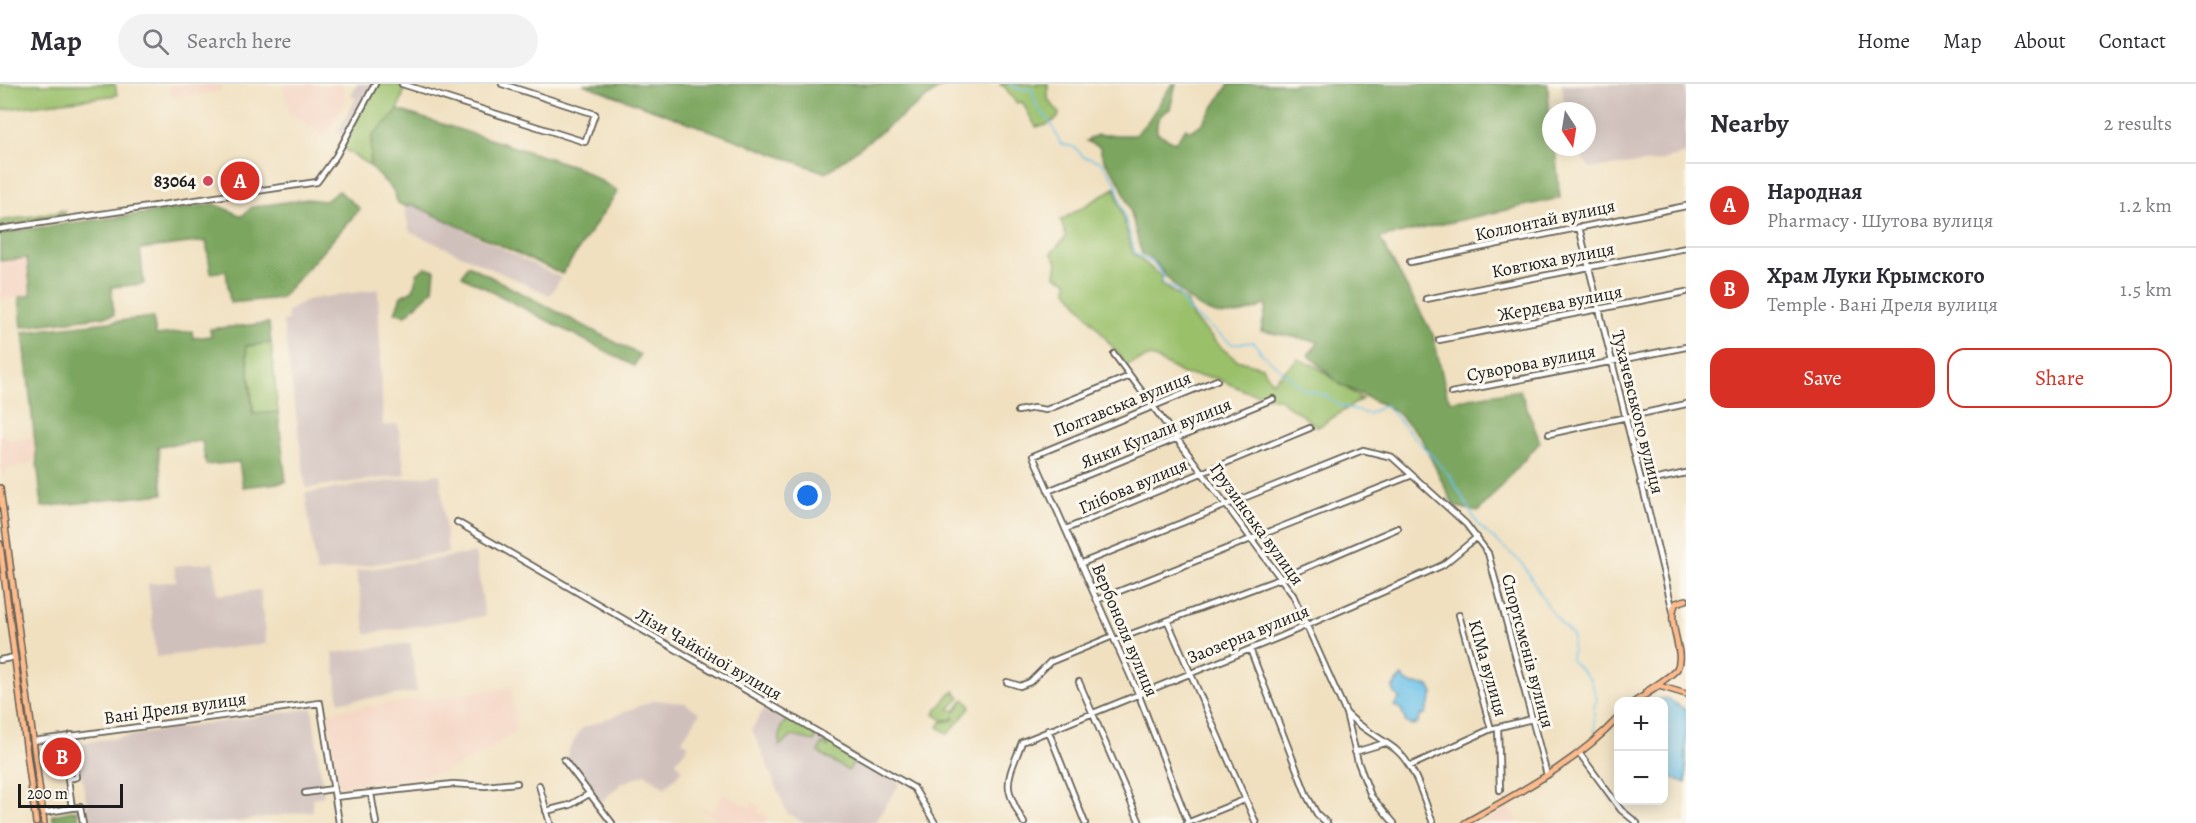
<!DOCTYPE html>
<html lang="en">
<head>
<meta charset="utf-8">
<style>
	:root { --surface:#fff; --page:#f2f2f3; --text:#2b2b33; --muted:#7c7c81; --line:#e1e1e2; --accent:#d93025 }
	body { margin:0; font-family:Alegreya,serif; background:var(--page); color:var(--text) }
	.controls { position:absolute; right:18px; bottom:18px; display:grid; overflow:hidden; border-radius:12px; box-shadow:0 3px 15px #0003 }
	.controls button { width:54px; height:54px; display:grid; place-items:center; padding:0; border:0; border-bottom:2px solid var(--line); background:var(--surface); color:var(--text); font:30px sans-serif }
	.compass { position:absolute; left:1542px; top:18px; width:54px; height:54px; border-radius:50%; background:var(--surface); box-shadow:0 3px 15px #0003; rotate:168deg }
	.scale { position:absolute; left:18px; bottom:15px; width:105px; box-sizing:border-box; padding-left:6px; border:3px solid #1c1c1c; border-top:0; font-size:16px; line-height:21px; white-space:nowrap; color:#1c1c1c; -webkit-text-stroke:4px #fbf7ec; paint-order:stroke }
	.you { position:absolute; left:808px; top:412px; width:21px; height:21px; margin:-15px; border:4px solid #fff; border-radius:50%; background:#1a73e8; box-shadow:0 0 0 9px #1a73e833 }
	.badge { display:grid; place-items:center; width:39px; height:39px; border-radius:50%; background:var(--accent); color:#fff; font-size:20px; font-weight:700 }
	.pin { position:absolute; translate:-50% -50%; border:3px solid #fff; box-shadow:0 2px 6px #0006 }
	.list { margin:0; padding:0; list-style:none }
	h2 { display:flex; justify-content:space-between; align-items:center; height:78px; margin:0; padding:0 24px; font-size:26px }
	h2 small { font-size:20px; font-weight:400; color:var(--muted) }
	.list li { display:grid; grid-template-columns:39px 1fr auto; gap:18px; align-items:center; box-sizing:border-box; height:84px; padding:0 24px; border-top:2px solid var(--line) }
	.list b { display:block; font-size:22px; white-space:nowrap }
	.list p { margin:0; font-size:20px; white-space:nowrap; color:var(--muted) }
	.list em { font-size:20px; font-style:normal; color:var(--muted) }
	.actions { display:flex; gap:12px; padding:18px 24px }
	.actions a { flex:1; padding:14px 0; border:2px solid var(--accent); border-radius:18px; text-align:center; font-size:21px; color:var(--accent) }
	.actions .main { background:var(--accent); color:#fff }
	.icon { flex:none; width:33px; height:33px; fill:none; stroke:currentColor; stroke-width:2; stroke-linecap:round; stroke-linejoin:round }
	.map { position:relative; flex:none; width:1686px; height:739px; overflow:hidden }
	header { display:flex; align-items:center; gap:36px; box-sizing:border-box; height:84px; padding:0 30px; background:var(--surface); border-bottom:2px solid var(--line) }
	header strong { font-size:28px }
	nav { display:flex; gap:33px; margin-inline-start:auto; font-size:21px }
	.search { width:420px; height:54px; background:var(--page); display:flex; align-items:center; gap:15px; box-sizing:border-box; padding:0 21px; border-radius:33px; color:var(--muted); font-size:22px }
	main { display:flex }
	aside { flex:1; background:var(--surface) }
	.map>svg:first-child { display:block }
	.built { fill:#f4d3c1 }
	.industrial { fill:#d0c0bc }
	.green { fill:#9ac06a; stroke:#5b6e43; stroke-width:1.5 }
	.forest { fill:#7ba65e; stroke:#4c613d; stroke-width:1.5 }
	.water { fill:#6cc1e9; stroke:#446e82; stroke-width:1.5 }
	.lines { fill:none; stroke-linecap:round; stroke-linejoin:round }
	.stream { stroke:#6cc1e9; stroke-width:1.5 }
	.minor-casing { stroke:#666155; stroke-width:8 }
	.major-casing { stroke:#666155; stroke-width:8 }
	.minor { stroke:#fff; stroke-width:4.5 }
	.major { stroke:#fbbb8d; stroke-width:5 }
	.poi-dot { fill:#d1495b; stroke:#fbf7ec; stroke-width:2 }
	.labels { text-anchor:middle; stroke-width:6; stroke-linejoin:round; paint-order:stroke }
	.poi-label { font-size:18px; font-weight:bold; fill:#1c1c1c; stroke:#fbf7ec; text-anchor:end }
	.street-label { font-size:18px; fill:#1c1c1c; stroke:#fbf7ec }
</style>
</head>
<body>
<header>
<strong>Map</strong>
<div class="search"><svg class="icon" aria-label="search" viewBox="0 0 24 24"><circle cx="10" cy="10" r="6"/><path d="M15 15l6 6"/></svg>Search here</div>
<nav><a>Home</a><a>Map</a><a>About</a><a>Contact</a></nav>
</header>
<main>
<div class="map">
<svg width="1686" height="739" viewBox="0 0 1686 739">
	<rect width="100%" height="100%" fill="#fbf7ec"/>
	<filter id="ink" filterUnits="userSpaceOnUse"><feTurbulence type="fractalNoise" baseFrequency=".0167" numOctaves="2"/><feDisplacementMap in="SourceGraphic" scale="12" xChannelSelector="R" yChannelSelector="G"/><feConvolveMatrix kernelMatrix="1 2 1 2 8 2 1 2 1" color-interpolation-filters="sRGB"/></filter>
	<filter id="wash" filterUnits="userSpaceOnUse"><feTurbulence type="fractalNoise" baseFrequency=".008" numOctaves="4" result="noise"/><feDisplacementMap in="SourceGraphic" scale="24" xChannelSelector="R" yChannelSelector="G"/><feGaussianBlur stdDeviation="1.35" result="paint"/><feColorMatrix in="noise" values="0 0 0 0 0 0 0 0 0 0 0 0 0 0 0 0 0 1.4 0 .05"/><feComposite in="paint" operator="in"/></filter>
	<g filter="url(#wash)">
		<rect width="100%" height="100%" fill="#f0e0c0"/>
		<path class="built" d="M 169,0 L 220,0 L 221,7 L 171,14 Z
			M 283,0 L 343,0 L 345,17 L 326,53 L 289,29 Z
			M 27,174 L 31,211 L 0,215 L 0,177 Z
			M 0,351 L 12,356 L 33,354 L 36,377 L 8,385 L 2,394 Z
			M 512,603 L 516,646 L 489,666 L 443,689 L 338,703 L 327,628 Z
			M 723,710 L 750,723 L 753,718 L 761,723 L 758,728 L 768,733 L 765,739 L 725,739 L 702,726 L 704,723 L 713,727 Z
			M 1509,722 L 1518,739 L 1481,739 Z"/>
		<path class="industrial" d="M 357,0 L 372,0 L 343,51 L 337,48 L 356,15 L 351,12 Z
			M 1562,0 L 1686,0 L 1686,70 L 1655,78 L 1590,84 L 1574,63 L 1587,63 L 1587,27 L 1565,27 Z
			M 413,121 L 561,194 L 550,211 L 410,148 L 404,122 Z
			M 378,205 L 383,342 L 398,340 L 405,391 L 306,404 L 283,237 L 288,236 L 287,228 L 306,216 Z
			M 440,390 L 448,469 L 317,489 L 305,409 Z
			M 475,469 L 485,532 L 366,550 L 356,487 Z
			M 214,478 L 218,511 L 260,506 L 266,560 L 156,573 L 148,500 L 176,497 L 174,482 Z
			M 411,559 L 417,608 L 339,618 L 333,569 Z
			M 655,616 L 685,619 L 700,629 L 682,656 L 689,662 L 676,677 L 682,686 L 665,704 L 646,690 L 622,699 L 599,720 L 568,675 L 568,667 L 581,645 Z
			M 767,620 L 900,699 L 875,739 L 804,739 L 787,729 L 752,645 Z
			M 312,624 L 324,712 L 312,714 L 313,727 L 225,739 L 90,739 L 76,660 Z"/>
		<path class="green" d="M 0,0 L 115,0 L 117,11 L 0,26 Z
			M 375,0 L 406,1 L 398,26 L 372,52 L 370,82 L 341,63 Z
			M 999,0 L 1048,0 L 1048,15 L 1059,29 L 1058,34 L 1047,41 L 1036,43 L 1022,18 L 1016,19 L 1005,3 Z
			M 1115,104 L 1133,169 L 1162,193 L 1160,200 L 1187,217 L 1193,234 L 1223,265 L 1237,276 L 1262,283 L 1272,298 L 1298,275 L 1317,283 L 1362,315 L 1318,343 L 1279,315 L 1245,307 L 1216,294 L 1183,290 L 1151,272 L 1127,281 L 1067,206 L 1067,197 L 1055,191 L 1057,178 L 1051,169 L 1066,153 L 1061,136 Z
			M 60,126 L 65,127 L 65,131 L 0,142 L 0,137 L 60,128 Z
			M 271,259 L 278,328 L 254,331 L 246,262 Z
			M 955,607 L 960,614 L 949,625 L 955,627 L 964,615 L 970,620 L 970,624 L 948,650 L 938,643 L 941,638 L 954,636 L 954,631 L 953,635 L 942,636 L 934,630 L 950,609 Z
			M 788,634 L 817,651 L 814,657 L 793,652 L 779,662 L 781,643 Z
			M 826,655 L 857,674 L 848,687 L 818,668 L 822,660 L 828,663 L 829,661 L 824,658 Z"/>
		<path class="forest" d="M 583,0 L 945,0 L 826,89 Z
			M 1172,0 L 1176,0 L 1170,25 C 1158,31 1156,36 1157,49 L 1175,58 L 1186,44 L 1190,47 L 1202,40 L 1229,0 L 1548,0 L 1551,63 L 1555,63 L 1560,114 L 1380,154 L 1433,251 L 1447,311 L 1451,317 L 1520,306 L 1540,358 L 1478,428 L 1454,422 L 1420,352 L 1394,326 L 1341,301 L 1308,271 L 1319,258 L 1261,247 L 1267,220 C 1225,240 1203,233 1172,199 C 1159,185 1159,179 1142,170 C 1133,143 1131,116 1115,91 C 1109,82 1101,75 1100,63 L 1086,57 L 1097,51 L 1135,51 L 1148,37 Z
			M 398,26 L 577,83 L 618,107 L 562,190 L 413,121 L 404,122 L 398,119 L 393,106 L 370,82 L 372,52 Z
			M 339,107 L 360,125 L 281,214 L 230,219 L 226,187 L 211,189 L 206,157 L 140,165 L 144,200 L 111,203 L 114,231 L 22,243 L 19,213 L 31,211 L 27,174 L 0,177 L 0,149 L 215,120 L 242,132 L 252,123 L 307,115 L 325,117 Z
			M 468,181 L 640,271 L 634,282 L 462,192 Z
			M 425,183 L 435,186 L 433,206 L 406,231 L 395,229 L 401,212 L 413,206 L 417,190 Z
			M 153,233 L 156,251 L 192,247 L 193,254 L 211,252 L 210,245 L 269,239 L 271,259 L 246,262 L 253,330 L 278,328 L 286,398 L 243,403 L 239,378 L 206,381 L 202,357 L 158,362 L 163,410 L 42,423 L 23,248 Z
			M 77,726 L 79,739 L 54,739 L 52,731 Z"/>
		<path class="water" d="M 1402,592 L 1408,599 L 1429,602 L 1433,610 L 1425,630 L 1421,631 L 1418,639 L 1413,641 L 1406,639 L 1401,625 L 1394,622 L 1400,614 L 1395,610 L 1393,603 Z
			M 1666,614 L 1686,626 L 1686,699 L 1664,690 L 1664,618 L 1650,617 Z"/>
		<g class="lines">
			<path class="stream" d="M 1010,0 L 1020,5 L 1032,5 L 1037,23 L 1050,38 L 1061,60 L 1074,63 L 1084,73 L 1100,77 L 1115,97 L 1135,169 L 1154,180 L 1164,193 L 1161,198 L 1177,207 L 1189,227 L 1232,260 L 1254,258 L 1261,269 L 1305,306 L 1325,311 L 1341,322 L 1368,330 L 1385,321 L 1450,392 L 1479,442 L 1522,479 L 1553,530 L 1573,553 L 1571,576 L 1591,596 L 1597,616 L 1594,622 L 1595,649"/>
		</g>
	</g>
	<g filter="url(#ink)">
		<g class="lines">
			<g class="minor-casing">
				<path id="minor" d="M 402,0 L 585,58 L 595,30 L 502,0
					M 1579,143 L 1673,527
					M 0,145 L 317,98 L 336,72 L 375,0
					M 1410,178 L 1686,122
					M 1426,215 L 1686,164
					M 1439,256 L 1686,208
					M 1114,270 L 1293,511 L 1346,629 L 1358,678 L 1371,712 L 1394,739
					M 1451,309 L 1686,263
					M 1018,327 L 1034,324 L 1046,326 L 1130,292
					M 1549,350 L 1686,320
					M 1640,399 L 1686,389
					M 1048,407 L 1273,315
					M 457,438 L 914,704 L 935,739
					M 1066,445 L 1310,344
					M 1082,479 L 1363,366 L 1392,373 L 1466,440 L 1488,469 L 1547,691
					M 1097,516 L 1410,392
					M 1459,531 L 1491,645
					M 1168,538 L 1256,739
					M 1115,556 L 1282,494 L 1398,444
					M 1250,565 L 1307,712 L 1317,730 L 1327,739
					M 0,576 L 15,573
					M 1007,598 L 1020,602 L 1030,598 L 1050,578 L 1113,552
					M 1079,598 L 1140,739
					M 1346,629 C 1360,644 1379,653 1395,665 C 1416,682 1423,714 1433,739
					M 1498,644 L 1500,706
					M 1048,646 L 1085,739
					M 33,657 L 320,619 L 339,739
					M 1355,668 L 1385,659
					M 1580,670 L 1621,726 L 1637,739
					M 564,676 L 612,739
					M 1410,682 L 1491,645 L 1532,635
					M 539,701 L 550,739
					M 305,709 L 333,705
					M 371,710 L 376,739
					M 335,713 L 453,700 L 485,702 L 517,699
					M 72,724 L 80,723 L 83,739
					M 546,727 L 570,721 L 589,710
					M 42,729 L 72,724 L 68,695 L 77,693 L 71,651
					M 1188,738 L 1138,609 L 1033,372 L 1217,296
					M 1024,739 C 1001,700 1007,698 1022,658 L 1280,553 L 1401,500 L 1443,481 L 1477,453
					M 1187,739 L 1244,716"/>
			</g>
			<g class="major-casing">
				<path id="major" d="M 0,404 L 44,739
					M 0,460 L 36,739
					M 1646,608 C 1656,601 1669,594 1677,585 C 1686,567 1665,538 1676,519 L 1686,516
					M 1634,618 L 1659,602 L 1686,610
					M 1465,739 C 1519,708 1575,680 1618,634"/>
			</g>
			<use href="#minor" class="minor"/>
			<use href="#major" class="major"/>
		</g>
	</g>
	<circle class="poi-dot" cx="208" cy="97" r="6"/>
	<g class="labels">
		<g class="poi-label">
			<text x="196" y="103">83064</text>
		</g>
		<g class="street-label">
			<text transform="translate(1545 136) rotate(-12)" y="6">Коллонтай вулиця</text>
			<text transform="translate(1553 176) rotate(-11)" y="6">Ковтюха вулиця</text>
			<text transform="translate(1560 219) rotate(-11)" y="6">Жердєва вулиця</text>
			<text transform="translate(1531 279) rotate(-11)" y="6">Суворова вулиця</text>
			<text transform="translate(1122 320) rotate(-22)" y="6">Полтавська вулиця</text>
			<text transform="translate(1638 328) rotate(76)" y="6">Тухачевського вулиця</text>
			<text transform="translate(1156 349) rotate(-22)" y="6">Янки Купали вулиця</text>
			<text transform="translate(1133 402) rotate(-23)" y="6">Глібова вулиця</text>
			<text transform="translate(1257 440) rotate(54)" y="6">Грузинська вулиця</text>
			<text transform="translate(1125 546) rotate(67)" y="6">Вербоноля вулиця</text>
			<text transform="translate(1248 550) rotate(-22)" y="6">Заозерна вулиця</text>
			<text transform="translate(1528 567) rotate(75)" y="6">Спортсменів вулиця</text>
			<text transform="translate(709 570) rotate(30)" y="6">Лізи Чайкіної вулиця</text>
			<text transform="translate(1488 584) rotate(74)" y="6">КІМа вулиця</text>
			<text transform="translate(175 624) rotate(-8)" y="6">Вані Дреля вулиця</text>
		</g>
	</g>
</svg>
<div class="controls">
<button>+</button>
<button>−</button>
</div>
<svg class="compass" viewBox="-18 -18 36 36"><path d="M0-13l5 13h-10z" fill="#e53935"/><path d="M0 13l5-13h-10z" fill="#7c7c81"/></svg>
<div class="scale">200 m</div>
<div class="you"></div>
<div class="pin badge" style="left:240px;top:97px">A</div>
<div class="pin badge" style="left:62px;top:673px">B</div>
</div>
<aside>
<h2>Nearby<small>2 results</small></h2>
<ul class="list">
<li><span class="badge">A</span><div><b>Народная</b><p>Pharmacy · Шутова вулиця</p></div><em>1.2 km</em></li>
<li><span class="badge">B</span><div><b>Храм Луки Крымского</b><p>Temple · Вані Дреля вулиця</p></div><em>1.5 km</em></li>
</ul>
<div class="actions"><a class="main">Save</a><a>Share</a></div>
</aside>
</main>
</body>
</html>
